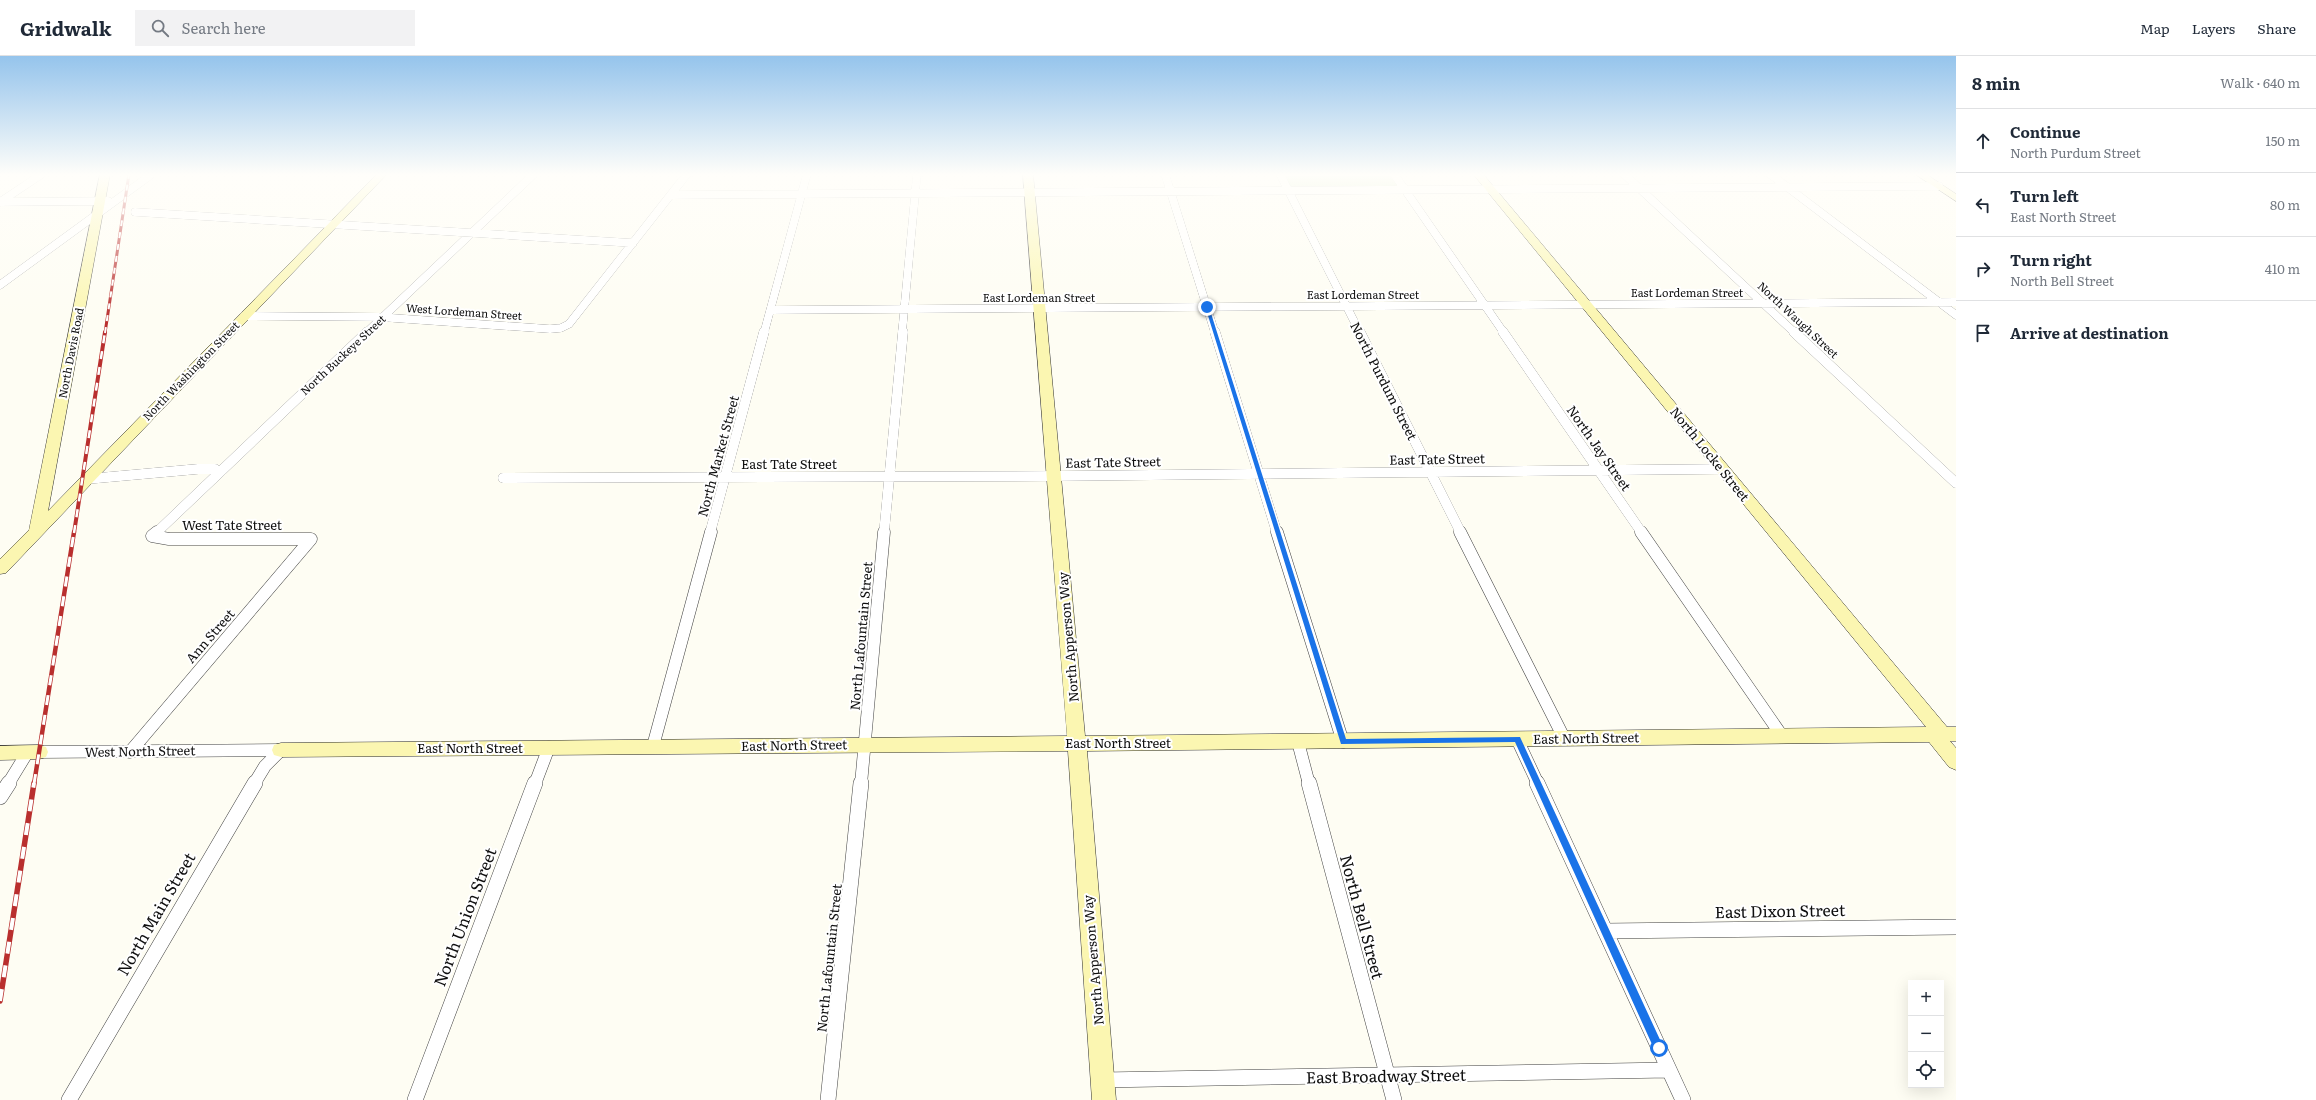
<!DOCTYPE html>
<html lang="en">
<head>
<meta charset="utf-8">
<style>
	:root { --surface:#fff; --page:#f2f2f3; --text:#1f2937; --muted:#747a83; --line:#e0e1e3 }
	body { margin:0; font-family:Literata,serif; background:var(--page); color:var(--text) }
	.controls { position:absolute; right:12px; bottom:12px; display:grid; overflow:hidden; border-radius:0px; box-shadow:0 4px 16px #0002 }
	.controls button { width:36px; height:36px; display:grid; place-items:center; padding:0; border:0; border-bottom:1px solid var(--line); background:var(--surface); color:var(--text); font:20px sans-serif }
	.stop { position:absolute; width:12px; height:12px; margin:-9px; border:3px solid #1a73e8; border-radius:50%; background:#fff }
	.stop.end { background:#1a73e8; border-color:#fff; box-shadow:0 1px 4px #0008 }
	.list { margin:0; padding:0; list-style:none }
	h2 { display:flex; justify-content:space-between; align-items:center; height:52px; margin:0; padding:0 16px; font-size:17px }
	h2 small { font-size:13px; font-weight:400; color:var(--muted) }
	.list li { display:grid; grid-template-columns:26px 1fr auto; gap:12px; align-items:center; box-sizing:border-box; height:64px; padding:0 16px; border-top:1px solid var(--line) }
	.list b { display:block; font-size:15px; white-space:nowrap }
	.list p { margin:0; font-size:13px; white-space:nowrap; color:var(--muted) }
	.list em { font-size:13px; font-style:normal; color:var(--muted) }
	.icon { flex:none; width:22px; height:22px; fill:none; stroke:currentColor; stroke-width:2; stroke-linecap:round; stroke-linejoin:round }
	.map { position:relative; flex:none; width:1956px; height:1044px; overflow:hidden }
	header { display:flex; align-items:center; gap:24px; box-sizing:border-box; height:56px; padding:0 20px; background:var(--surface); border-bottom:1px solid var(--line) }
	header strong { font-size:19px }
	nav { display:flex; gap:22px; margin-inline-start:auto; font-size:14px }
	.search { width:280px; height:36px; background:var(--page); display:flex; align-items:center; gap:10px; box-sizing:border-box; padding:0 14px; border-radius:0px; color:var(--muted); font-size:15px }
	main { display:flex }
	aside { flex:1; background:var(--surface) }
	.map>svg:first-child { display:block }
	.green { fill:#d1e8bd }
	.lines { fill:none; stroke-linecap:round; stroke-linejoin:round }
	.street-far3-casing { stroke:#424242; stroke-width:8 }
	.street-far2-casing { stroke:#424242; stroke-width:10 }
	.street-far1-casing { stroke:#424242; stroke-width:13 }
	.street-casing { stroke:#424242; stroke-width:16 }
	.secondary-casing { stroke:#313131; stroke-width:1 }
	.street-far3 { stroke:#fff; stroke-width:8 }
	.street-far2 { stroke:#fff; stroke-width:10 }
	.street-far1 { stroke:#fff; stroke-width:12 }
	.street { stroke:#fff; stroke-width:15 }
	.secondary { fill:#fbf6b1; fill-rule:evenodd }
	.rail-far3-casing { stroke:#b92f2e; stroke-width:3 }
	.rail-far2-casing { stroke:#b92f2e; stroke-width:4 }
	.rail-far1-casing { stroke:#b92f2e; stroke-width:4.5 }
	.rail-casing { stroke:#b92f2e; stroke-width:5.5 }
	.rail-far3 { stroke:#fff; stroke-width:2; stroke-dasharray:6; stroke-linecap:butt }
	.rail-far2 { stroke:#fff; stroke-width:2.5; stroke-dasharray:8; stroke-linecap:butt }
	.rail-far1 { stroke:#fff; stroke-width:3; stroke-dasharray:10; stroke-linecap:butt }
	.rail { stroke:#fff; stroke-width:4; stroke-dasharray:12; stroke-linecap:butt }
	.route { fill:#1a73e8 }
	.labels { text-anchor:middle; stroke-width:4; stroke-linejoin:round; paint-order:stroke }
	.far-street-label { font-size:11px; fill:#0f0f0f; stroke:#fff }
	.street-label { font-size:13px; fill:#0f0f0f; stroke:#fff }
	.near-street-label { font-size:16px; fill:#0f0f0f; stroke:#fff }
</style>
</head>
<body>
<header>
<strong>Gridwalk</strong>
<div class="search"><svg class="icon" aria-label="search" viewBox="0 0 24 24"><circle cx="10" cy="10" r="6"/><path d="M15 15l6 6"/></svg>Search here</div>
<nav><a>Map</a><a>Layers</a><a>Share</a></nav>
</header>
<main>
<div class="map">
<svg width="1956" height="1044" viewBox="0 0 1956 1044">
	<rect width="100%" height="100%" fill="#fefdf3"/>
	<path class="green" d="M 1280,118 L 1394,118 L 1406,135 L 1288,135 Z"/>
	<g class="lines">
		<g class="street-far3-casing">
			<path id="street-far3" d="M 1165,118 L 1215,277
				M 1280,118 L 1360,277
				M 1394,118 L 1504,277
				M 1624,118 L 1795,277
				M 1770,118 L 1956,259
				M 671,139 L 1939,130
				M 0,146 L 108,145
				M 0,146 L 42,118
				M 135,156 L 633,187
				M 0,229 L 152,118
				M 771,254 L 1956,246
				M 244,260 L 378,261 L 550,273 L 561,272 L 569,268 L 687,118
				M 366,277 L 534,118
				M 764,277 L 807,118
				M 902,277 L 917,118"/>
		</g>
		<g class="street-far2-casing">
			<path id="street-far2" d="M 1215,276 L 1277,477
				M 1360,276 L 1461,477
				M 1503,276 L 1642,477
				M 1794,276 L 1956,427
				M 503,422 L 1054,420 L 1722,413
				M 87,423 L 198,413 L 215,413 L 218,416 L 217,419
				M 156,477 L 367,276
				M 710,477 L 764,276
				M 884,477 L 903,276"/>
		</g>
		<g class="street-far1-casing">
			<path id="street-far1" d="M 157,476 L 152,480 L 169,483 L 311,483
				M 1277,476 L 1343,686
				M 1460,476 L 1564,682
				M 1641,476 L 1782,680
				M 1517,683 L 1538,728
				M 1298,686 L 1309,728
				M 653,690 L 711,476
				M 39,696 L 281,694
				M 130,696 L 311,483
				M 8,728 L 27,697
				M 254,728 L 265,710 L 281,694
				M 535,728 L 549,691
				M 861,728 L 884,476"/>
		</g>
		<g class="street-casing">
			<path id="street" d="M 1309,727 L 1394,1044
				M 1537,727 L 1683,1044
				M 0,741 L 9,727
				M 1605,875 L 1956,871
				M 1102,1024 L 1669,1014
				M 69,1044 L 255,727
				M 415,1044 L 535,727
				M 828,1044 L 861,727"/>
		</g>
		<g class="secondary-casing">
			<path id="secondary" d="M 100,118 L 110,118 L 48,455 L 377,118 L 387,118 L 6,517 L 0,518 L 0,503 L 29,474 Z
				M 1023,118 L 1033,118 L 1085,680 L 1926,671 L 1473,118 L 1483,118 L 1947,671 L 1956,671 L 1956,685 L 1950,685 L 1956,692 L 1956,714 L 1949,711 L 1929,686 L 1087,695 L 1116,1044 L 1092,1044 L 1068,695 L 281,701 L 274,699 L 272,694 L 274,689 L 281,687 L 1067,680 Z
				M 1915,118 L 1926,118 L 1956,138 L 1956,145 Z
				M 39,689 L 46,691 L 48,696 L 46,701 L 39,703 L 0,704 L 0,690 Z"/>
		</g>
		<use href="#street-far3" class="street-far3"/>
		<use href="#street-far2" class="street-far2"/>
		<use href="#street-far1" class="street-far1"/>
		<use href="#street" class="street"/>
		<use href="#secondary" class="secondary"/>
		<g class="rail-far3-casing">
			<path id="rail-far3" d="M 105,277 L 129,118"/>
		</g>
		<g class="rail-far2-casing">
			<path id="rail-far2" d="M 74,477 L 105,276"/>
		</g>
		<g class="rail-far1-casing">
			<path id="rail-far1" d="M 34,728 L 74,476"/>
		</g>
		<g class="rail-casing">
			<path id="rail" d="M 0,945 L 34,727"/>
		</g>
		<use href="#rail-far3" class="rail-far3"/>
		<use href="#rail-far2" class="rail-far2"/>
		<use href="#rail-far1" class="rail-far1"/>
		<use href="#rail" class="rail"/>
	</g>
	<linearGradient id="sky" x2="0" y2="1"><stop stop-color="#95c4ec"/><stop offset="0.45" stop-color="#fffefa"/><stop offset="1" stop-color="#fffefa" stop-opacity="0"/></linearGradient>
	<rect width="1956" height="264" fill="url(#sky)"/>
	<path class="route" d="M 1205,250 L 1209,251 L 1346,683 L 1520,681 L 1662,988 L 1662,995 L 1655,995 L 1515,686 L 1341,688 Z"/>
	<g class="labels">
		<g class="far-street-label">
			<text x="1687" y="241">East Lordeman Street</text>
			<text x="1363" y="243">East Lordeman Street</text>
			<text x="1039" y="246">East Lordeman Street</text>
			<text transform="translate(464 256) rotate(4)" y="4">West Lordeman Street</text>
			<text transform="translate(1798 264) rotate(43)" y="4">North Waugh Street</text>
			<text transform="translate(71 297) rotate(-79)" y="4">North Davis Road</text>
			<text transform="translate(343 299) rotate(-43)" y="4">North Buckeye Street</text>
			<text transform="translate(191 315) rotate(-46)" y="4">North Washington Street</text>
		</g>
		<g class="street-label">
			<text transform="translate(1384 325) rotate(63)" y="5">North Purdum Street</text>
			<text transform="translate(1599 392) rotate(55)" y="5">North Jay Street</text>
			<text transform="translate(1710 398) rotate(51)" y="5">North Locke Street</text>
			<text transform="translate(718 400) rotate(-75)" y="5">North Market Street</text>
			<text transform="translate(1437 403) rotate(-1)" y="5">East Tate Street</text>
			<text transform="translate(1113 406) rotate(-1)" y="5">East Tate Street</text>
			<text x="789" y="413">East Tate Street</text>
			<text x="232" y="474">West Tate Street</text>
			<text transform="translate(210 580) rotate(-49)" y="5">Ann Street</text>
			<text transform="translate(861 580) rotate(-85)" y="5">North Lafountain Street</text>
			<text transform="translate(1068 581) rotate(-95)" y="5">North Apperson Way</text>
			<text transform="translate(1586 682) rotate(-1)" y="5">East North Street</text>
			<text x="1118" y="692">East North Street</text>
			<text transform="translate(794 689) rotate(-1)" y="5">East North Street</text>
			<text x="470" y="697">East North Street</text>
			<text transform="translate(140 695) rotate(-1)" y="5">West North Street</text>
			<text transform="translate(829 902) rotate(-84)" y="5">North Lafountain Street</text>
			<text transform="translate(1093 904) rotate(-95)" y="5">North Apperson Way</text>
		</g>
		<g class="near-street-label">
			<text transform="translate(1780 855) rotate(-1)" y="6">East Dixon Street</text>
			<text transform="translate(156 858) rotate(-60)" y="6">North Main Street</text>
			<text transform="translate(465 861) rotate(-69)" y="6">North Union Street</text>
			<text transform="translate(1362 861) rotate(75)" y="6">North Bell Street</text>
			<text transform="translate(1386 1020) rotate(-1)" y="6">East Broadway Street</text>
		</g>
	</g>
</svg>
<div class="controls">
<button>+</button>
<button>−</button>
<button><svg class="icon" aria-label="locate" viewBox="0 0 24 24"><circle cx="12" cy="12" r="6"/><path d="M12 2v4M12 18v4M2 12h4M18 12h4"/></svg></button>
</div>
<div class="stop" style="left:1659px;top:992px"></div>
<div class="stop end" style="left:1207px;top:251px"></div>
</div>
<aside>
<h2>8 min<small>Walk · 640 m</small></h2>
<ul class="list">
<li><svg class="icon" aria-label="ahead" viewBox="0 0 24 24"><path d="M12 20V5M6 11l6-6 6 6"/></svg><div><b>Continue</b><p>North Purdum Street</p></div><em>150 m</em></li>
<li><svg class="icon" aria-label="left" viewBox="0 0 24 24"><path d="M17 20v-9H6M10 6l-5 5 5 5"/></svg><div><b>Turn left</b><p>East North Street</p></div><em>80 m</em></li>
<li><svg class="icon" aria-label="right" viewBox="0 0 24 24"><path d="M7 20v-9h11M14 6l5 5-5 5"/></svg><div><b>Turn right</b><p>North Bell Street</p></div><em>410 m</em></li>
<li><svg class="icon" aria-label="arrive" viewBox="0 0 24 24"><path d="M6 21V4h12l-3 4 3 4H6"/></svg><div><b>Arrive at destination</b></div></li>
</ul>
</aside>
</main>
</body>
</html>
